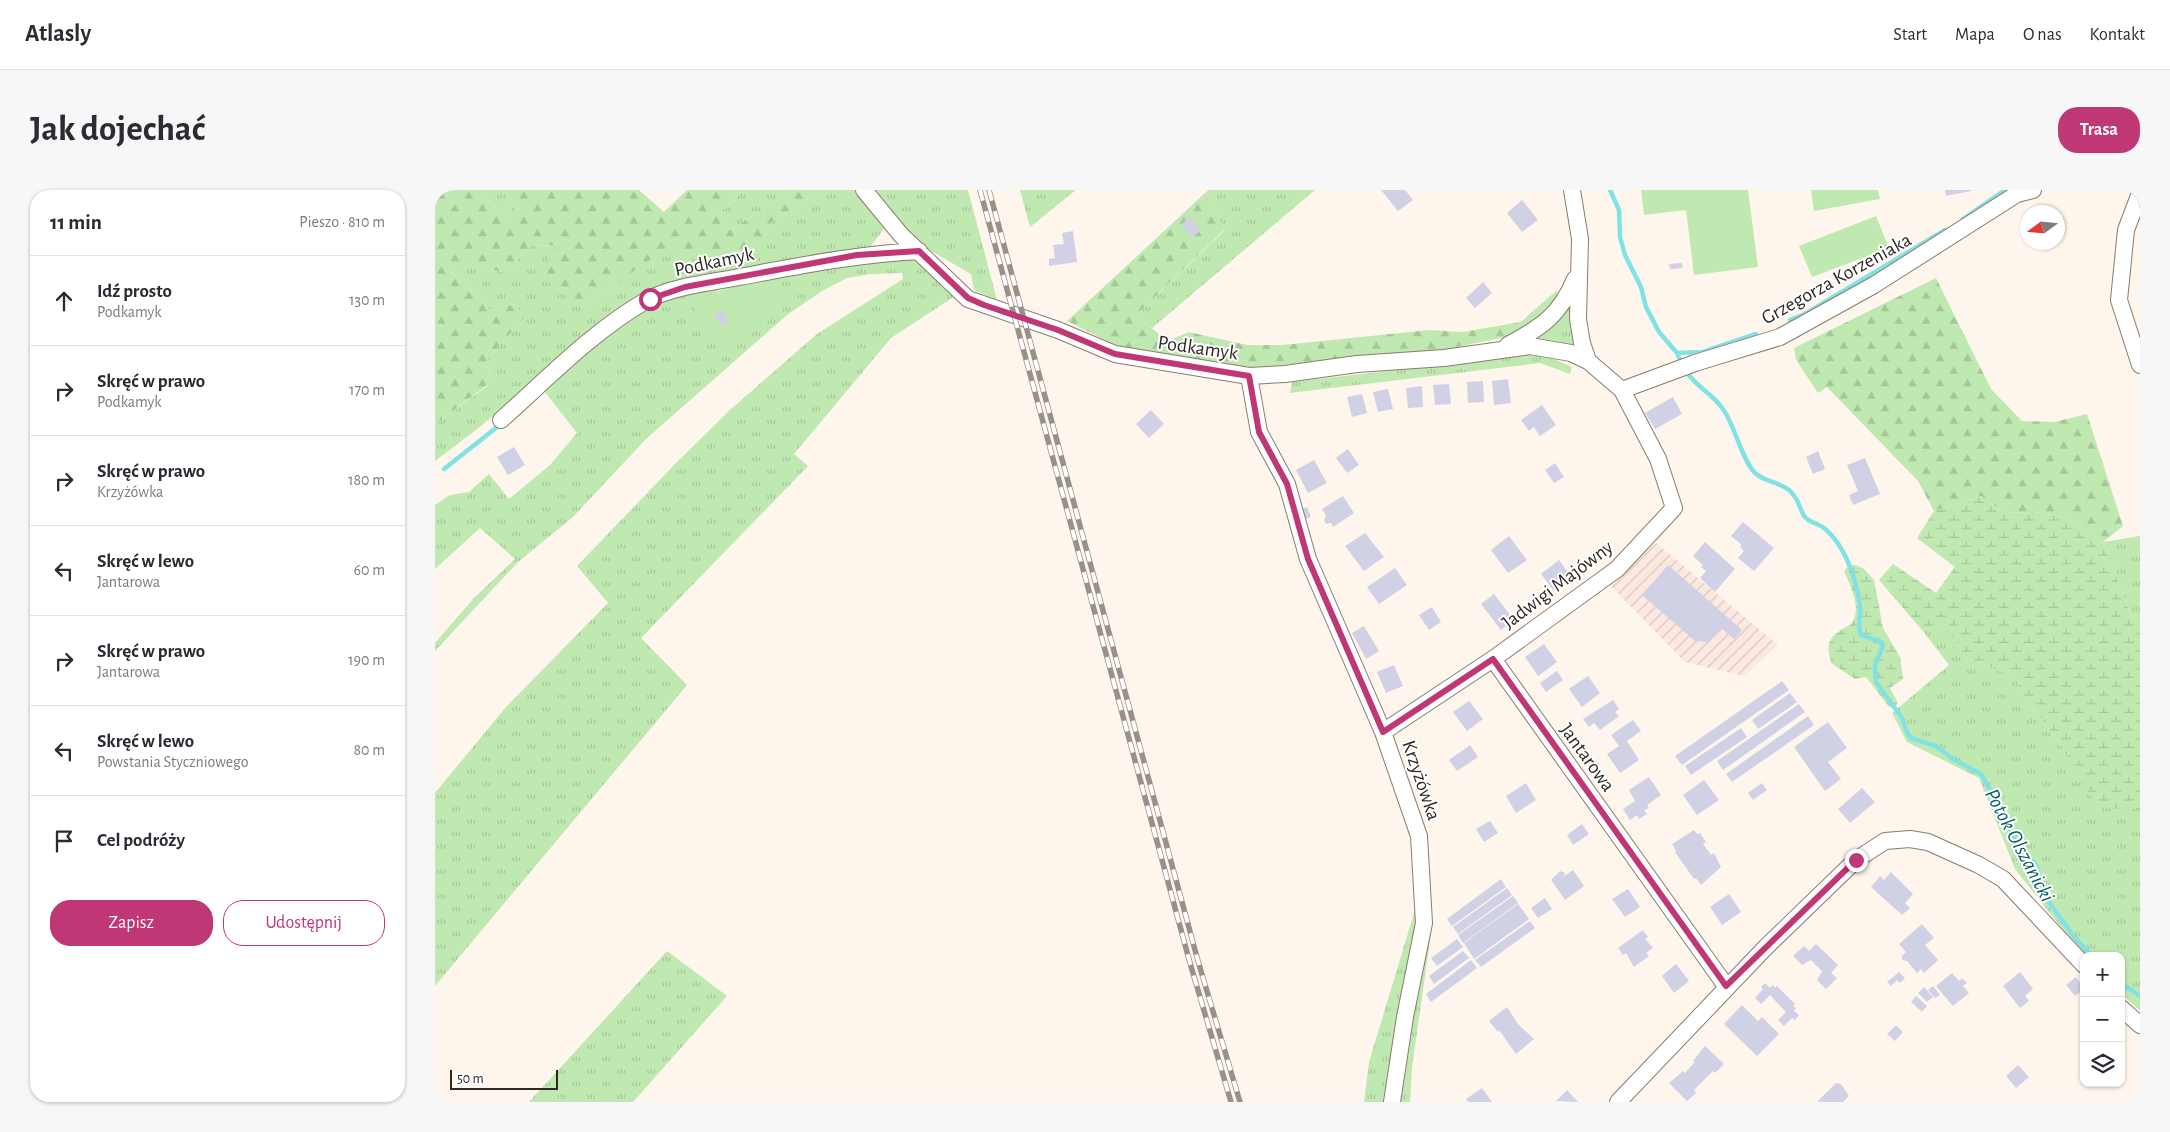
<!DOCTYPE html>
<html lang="pl">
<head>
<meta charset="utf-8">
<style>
	:root { --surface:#fff; --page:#f7f7f7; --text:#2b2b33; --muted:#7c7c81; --line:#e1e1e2; --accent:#bf3775 }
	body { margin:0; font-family:"Alegreya Sans",sans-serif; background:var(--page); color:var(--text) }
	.controls { position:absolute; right:15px; bottom:15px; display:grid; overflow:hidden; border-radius:10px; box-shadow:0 1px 4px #0004 }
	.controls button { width:45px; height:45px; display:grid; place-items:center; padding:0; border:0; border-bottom:1px solid var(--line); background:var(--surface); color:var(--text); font:25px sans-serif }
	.compass { position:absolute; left:1585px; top:15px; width:45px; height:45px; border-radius:50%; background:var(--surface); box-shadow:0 1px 4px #0004; rotate:255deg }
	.scale { position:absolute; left:15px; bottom:12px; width:108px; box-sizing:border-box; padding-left:5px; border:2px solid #2d2822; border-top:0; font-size:14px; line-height:18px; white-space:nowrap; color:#2d2822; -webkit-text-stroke:4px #fff; paint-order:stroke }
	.stop { position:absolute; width:15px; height:15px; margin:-11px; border:4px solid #bf3775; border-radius:50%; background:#fff }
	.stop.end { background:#bf3775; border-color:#fff; box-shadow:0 1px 5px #0008 }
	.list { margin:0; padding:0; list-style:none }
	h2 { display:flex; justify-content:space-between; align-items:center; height:65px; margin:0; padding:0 20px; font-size:21px }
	h2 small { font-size:16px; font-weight:400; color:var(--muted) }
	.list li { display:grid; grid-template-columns:32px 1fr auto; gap:15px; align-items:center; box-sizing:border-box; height:90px; padding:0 20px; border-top:1px solid var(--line) }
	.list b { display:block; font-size:19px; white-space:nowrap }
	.list p { margin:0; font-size:16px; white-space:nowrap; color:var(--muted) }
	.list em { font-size:16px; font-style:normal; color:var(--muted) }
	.actions { display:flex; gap:10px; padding:15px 20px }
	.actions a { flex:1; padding:11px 0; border:1px solid var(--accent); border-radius:20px; text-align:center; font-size:18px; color:var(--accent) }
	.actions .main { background:var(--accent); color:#fff }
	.icon { flex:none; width:28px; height:28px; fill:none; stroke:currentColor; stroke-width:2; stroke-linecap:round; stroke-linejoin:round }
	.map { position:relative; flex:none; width:1705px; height:912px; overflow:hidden; border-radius:20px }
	header { display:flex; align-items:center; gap:30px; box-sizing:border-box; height:70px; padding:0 25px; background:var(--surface); border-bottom:1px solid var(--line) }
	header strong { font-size:24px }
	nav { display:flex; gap:28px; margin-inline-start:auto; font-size:18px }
	.intro { display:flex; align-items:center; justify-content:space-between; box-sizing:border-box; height:120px; padding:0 30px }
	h1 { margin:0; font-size:35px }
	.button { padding:12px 22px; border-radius:20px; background:var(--accent); color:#fff; font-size:18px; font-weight:700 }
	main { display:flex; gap:30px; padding:0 30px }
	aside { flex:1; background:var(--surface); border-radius:20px; box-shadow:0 1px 4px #0004 }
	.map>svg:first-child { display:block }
	.industrial { fill:url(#industrial-furrows) }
	.grass { fill:url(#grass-tufts) }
	.forest { fill:url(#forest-firs) }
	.wetland { fill:url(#wetland-marsh) }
	.garden { fill:#c0e8b1 }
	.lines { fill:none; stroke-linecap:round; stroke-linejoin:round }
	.stream { stroke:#81e2e5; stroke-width:4.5 }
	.building { fill:#d0d1e4 }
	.street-casing { stroke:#897c6e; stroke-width:18 }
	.street { stroke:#fff; stroke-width:16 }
	.rail-casing { stroke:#98918a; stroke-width:5.5 }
	.rail { stroke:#fff; stroke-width:4; stroke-dasharray:11; stroke-linecap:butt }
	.route { stroke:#bf3775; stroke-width:6 }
	.labels { text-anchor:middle; stroke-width:4; stroke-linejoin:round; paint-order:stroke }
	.street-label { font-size:20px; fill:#2d2822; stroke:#fff }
	.water-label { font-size:21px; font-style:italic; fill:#055e61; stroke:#fff }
</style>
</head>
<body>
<header>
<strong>Atlasly</strong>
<nav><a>Start</a><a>Mapa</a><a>O nas</a><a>Kontakt</a></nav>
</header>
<div class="intro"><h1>Jak dojechać</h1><a class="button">Trasa</a></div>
<main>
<aside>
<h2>11 min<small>Pieszo · 810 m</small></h2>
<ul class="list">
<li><svg class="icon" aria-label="ahead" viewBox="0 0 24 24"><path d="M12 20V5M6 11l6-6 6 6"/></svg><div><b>Idź prosto</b><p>Podkamyk</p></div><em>130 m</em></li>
<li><svg class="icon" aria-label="right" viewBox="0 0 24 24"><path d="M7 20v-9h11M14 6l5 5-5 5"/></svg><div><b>Skręć w prawo</b><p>Podkamyk</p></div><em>170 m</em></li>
<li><svg class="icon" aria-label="right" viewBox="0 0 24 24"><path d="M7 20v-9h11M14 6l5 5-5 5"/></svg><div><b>Skręć w prawo</b><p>Krzyżówka</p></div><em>180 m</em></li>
<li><svg class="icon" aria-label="left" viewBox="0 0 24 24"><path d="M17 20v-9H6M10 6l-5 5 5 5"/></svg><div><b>Skręć w lewo</b><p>Jantarowa</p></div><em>60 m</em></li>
<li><svg class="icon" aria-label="right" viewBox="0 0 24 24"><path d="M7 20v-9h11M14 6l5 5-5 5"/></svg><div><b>Skręć w prawo</b><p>Jantarowa</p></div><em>190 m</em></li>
<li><svg class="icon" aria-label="left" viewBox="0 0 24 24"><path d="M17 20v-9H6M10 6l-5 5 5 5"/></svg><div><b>Skręć w lewo</b><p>Powstania Styczniowego</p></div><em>80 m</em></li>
<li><svg class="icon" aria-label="arrive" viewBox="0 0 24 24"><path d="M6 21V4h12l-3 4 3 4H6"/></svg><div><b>Cel podróży</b></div></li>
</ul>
<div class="actions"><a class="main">Zapisz</a><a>Udostępnij</a></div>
</aside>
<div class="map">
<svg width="1705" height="912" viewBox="0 0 1705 912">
	<defs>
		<pattern id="industrial-furrows" width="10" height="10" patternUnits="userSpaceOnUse" patternTransform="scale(1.25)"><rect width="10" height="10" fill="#fce8e0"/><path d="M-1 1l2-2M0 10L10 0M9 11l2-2" fill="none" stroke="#d8c7c0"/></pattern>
		<pattern id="grass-tufts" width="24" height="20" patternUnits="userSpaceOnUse" patternTransform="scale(1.25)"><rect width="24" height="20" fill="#c0e8b1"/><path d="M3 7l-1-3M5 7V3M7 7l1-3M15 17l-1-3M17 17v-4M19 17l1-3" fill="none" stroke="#a5c798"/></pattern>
		<pattern id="forest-firs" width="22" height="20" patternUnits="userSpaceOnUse" patternTransform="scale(1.25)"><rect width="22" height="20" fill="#c0e8b1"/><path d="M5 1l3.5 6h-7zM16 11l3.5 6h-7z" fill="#a5c798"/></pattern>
		<pattern id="wetland-marsh" width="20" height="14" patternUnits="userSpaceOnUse" patternTransform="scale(1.25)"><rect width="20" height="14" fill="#c0e8b1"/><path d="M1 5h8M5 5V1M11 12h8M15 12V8" fill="none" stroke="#a5c798"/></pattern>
	</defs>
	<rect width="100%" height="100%" fill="#fef5ec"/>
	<path class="industrial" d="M 1221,353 L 1343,455 L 1309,486 L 1250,472 L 1174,394 Z"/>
	<path class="grass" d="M 45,0 L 70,0 L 80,21 L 69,29 Z
		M 309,0 L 361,0 L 294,40 L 282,25 Z
		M 386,0 L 423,0 L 451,36 L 436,56 L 256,91 L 173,130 L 41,240 L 0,271 L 0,234 L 55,194 L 54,167 L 90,127 L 79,114 L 56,121 L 16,82 L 21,69 L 71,83 L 95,56 L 120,55 L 147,117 L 232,57 L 279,77 L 328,51 L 334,34 Z
		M 434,0 L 533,0 L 562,110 L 539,100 L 536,84 L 467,44 Z
		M 585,0 L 641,0 L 595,37 Z
		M 773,0 L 880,0 L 717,138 L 701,125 L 790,40 L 770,3 Z
		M 425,66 L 489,69 L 520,106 L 456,148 L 359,264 L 373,276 L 206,448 L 252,495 L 0,796 L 0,603 L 71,517 L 173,413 L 142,376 L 241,273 L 295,220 L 382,144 L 468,89 L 467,83 L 436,84 L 412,88 L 387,101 L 352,125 L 211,249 L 138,327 L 83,372 L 0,461 L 0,453 L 39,408 L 80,369 L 45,338 L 0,379 L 0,315 L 15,305 L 34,302 L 54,284 L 74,309 L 115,275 L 142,243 L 106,197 L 206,120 L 234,108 L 280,96 L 283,101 L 258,116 L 330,86 Z
		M 1139,104 L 1142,157 L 1091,153 Z
		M 1093,165 L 1114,167 L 1137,177 L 1135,184 L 1105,173 L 855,203 L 857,192 Z
		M 1705,346 L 1705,439 L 1695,423 L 1668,352 Z
		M 1513,434 L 1530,467 L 1574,485 L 1623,551 L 1705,619 L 1705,820 L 1686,804 L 1686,766 L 1649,766 L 1580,679 L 1544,588 L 1472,552 L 1457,523 L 1514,475 L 1487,440 Z
		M 986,700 L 953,912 L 929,912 L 934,872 Z
		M 992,729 L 998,730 L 977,877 L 975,912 L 960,912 Z
		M 232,761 L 292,806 L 198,912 L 94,912 Z"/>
	<path class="forest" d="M 0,0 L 45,0 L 69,29 L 80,21 L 70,0 L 204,0 L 229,22 L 252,0 L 309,0 L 282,25 L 294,40 L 361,0 L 386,0 L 334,34 L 328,51 L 279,77 L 232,58 L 147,117 L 107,88 L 120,55 L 95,56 L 71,83 L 21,70 L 16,82 L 56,121 L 79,114 L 90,127 L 54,167 L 55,193 L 0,234 Z
		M 770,3 L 790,39 L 701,125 L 732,151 L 754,142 L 812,155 L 848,155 L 994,140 L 1027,142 L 1086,132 L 1122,100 L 1122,111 L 1090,143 L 1007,160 L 925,166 L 815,179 L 720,168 L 674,152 L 632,131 Z
		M 1501,88 L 1556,199 L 1587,231 L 1619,232 L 1652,224 L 1688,336 L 1668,352 L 1634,328 L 1599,322 L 1569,323 L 1546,306 L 1499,321 L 1483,291 L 1392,197 L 1383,203 L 1361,170 L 1359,158 Z"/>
	<path class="wetland" d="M 1546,306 L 1569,323 L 1599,322 L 1634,328 L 1668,352 L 1695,423 L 1705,439 L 1705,619 L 1663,618 L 1623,551 L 1574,485 L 1530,467 L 1513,434 L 1487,440 L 1444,390 L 1458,374 L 1501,403 L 1520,377 L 1482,348 L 1499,321 Z
		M 1420,375 L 1428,378 L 1439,390 L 1448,438 L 1465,467 L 1468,489 L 1455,498 L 1463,513 L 1459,518 L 1454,517 L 1431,487 L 1420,489 L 1396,473 C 1392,457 1391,450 1406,440 C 1408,438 1414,436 1416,434 C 1428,420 1415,395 1409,381 L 1413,376 Z"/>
	<path class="garden" d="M 1206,0 L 1313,0 L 1323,77 L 1259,85 L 1251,20 L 1209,25 Z
		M 1376,0 L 1443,0 L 1445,9 L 1379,21 Z
		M 1441,26 L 1454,58 L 1377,87 L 1364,56 Z
		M 330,86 L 348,119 L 287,167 L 258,115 L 283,101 Z"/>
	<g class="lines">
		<path class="stream" d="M 1175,0 L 1184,20 L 1185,47 L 1190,65 L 1206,97 L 1211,117 L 1224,142 L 1242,163 L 1247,175
			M 1528,29 L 1570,0
			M 1355,130 L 1370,124 L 1510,40
			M 1242,163 L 1268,162 L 1321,144
			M 1251,181 C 1261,197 1278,204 1288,219 C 1300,236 1307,270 1320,283 C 1330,292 1344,292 1354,300 C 1363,307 1364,317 1369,326 C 1374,333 1383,333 1389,338 C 1394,342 1400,349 1404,355 C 1415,372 1424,399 1425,419 C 1426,429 1422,436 1426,445 L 1444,451 L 1448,456 L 1440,475 L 1441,492 L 1467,528 L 1472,542 L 1476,548 L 1501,556 L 1518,569 L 1546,584 L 1570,626 L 1583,659 L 1597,670 L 1602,677 L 1607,699 L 1613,711 L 1640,748 L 1657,766
			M 9,279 L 66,234
			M 1686,793 L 1705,806"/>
	</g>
	<path class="building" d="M 946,0 L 970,0 L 978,10 L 963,21 Z
		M 1510,0 L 1536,0 L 1536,1 L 1511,6 Z
		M 1087,10 L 1103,30 L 1087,42 L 1072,23 Z
		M 754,27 L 766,40 L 758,47 L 746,35 Z
		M 638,41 L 642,72 L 614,76 L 614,69 L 620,68 L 618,55 L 629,54 L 627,43 Z
		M 1247,73 L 1248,78 L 1235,79 L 1234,74 Z
		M 1048,92 L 1057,103 L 1040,118 L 1031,108 Z
		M 287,120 L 294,131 L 286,136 L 279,125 Z
		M 1073,189 L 1076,213 L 1059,215 L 1057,191 Z
		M 1048,191 L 1049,212 L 1033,213 L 1032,192 Z
		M 1014,194 L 1016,214 L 1000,215 L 998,195 Z
		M 987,196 L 988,217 L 973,218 L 971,198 Z
		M 953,199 L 958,219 L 943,222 L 938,202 Z
		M 927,204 L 932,223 L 917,227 L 912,207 Z
		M 1238,207 L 1247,224 L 1220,239 L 1210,223 Z
		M 1107,215 L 1121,235 L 1105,246 L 1099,237 L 1094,241 L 1086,230 Z
		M 716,220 L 729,234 L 714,248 L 701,234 Z
		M 79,257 L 90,275 L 73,285 L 62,267 Z
		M 913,259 L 924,275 L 912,283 L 901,268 Z
		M 1383,261 L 1390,279 L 1378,284 L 1371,267 Z
		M 1430,268 L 1445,304 L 1418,315 L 1414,305 L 1423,301 L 1412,275 Z
		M 879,270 L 892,293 L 873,303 L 861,280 Z
		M 1120,273 L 1129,287 L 1119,293 L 1110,280 Z
		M 908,306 L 919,323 L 898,337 L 896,333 L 891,334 L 889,330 L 891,326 L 887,319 Z
		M 872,317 L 876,327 L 867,331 L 864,320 Z
		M 1308,332 L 1339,358 L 1319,381 L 1303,368 L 1309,361 L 1305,357 L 1307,355 L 1296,346 Z
		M 930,343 L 949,367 L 929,381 L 910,356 Z
		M 1074,346 L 1092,370 L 1073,383 L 1056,360 Z
		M 1270,352 L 1300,379 L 1280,402 L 1265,388 L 1271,381 L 1266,377 L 1268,375 L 1258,366 Z
		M 1124,370 L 1137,388 L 1119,401 L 1106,384 Z
		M 1233,375 L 1307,440 L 1299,449 L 1286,438 L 1274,452 L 1260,451 L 1207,405 Z
		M 960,378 L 972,395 L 944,414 L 932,397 Z
		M 1059,404 L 1079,430 L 1066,440 L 1046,414 Z
		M 997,417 L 1006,432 L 994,440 L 984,425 Z
		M 929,436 L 944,461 L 931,469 L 917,443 Z
		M 1109,454 L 1122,472 L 1103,486 L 1090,467 Z
		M 959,475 L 968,496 L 951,503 L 942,482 Z
		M 1122,481 L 1128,490 L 1111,502 L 1105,493 Z
		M 1153,486 L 1165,503 L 1147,517 L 1134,499 Z
		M 1347,491 L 1354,500 L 1247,575 L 1240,566 Z
		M 1355,503 L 1362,512 L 1323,539 L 1317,530 Z
		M 1178,510 L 1184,519 L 1180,522 L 1184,526 L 1165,540 L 1159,533 L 1154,537 L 1148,529 Z
		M 1034,511 L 1048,529 L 1032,541 L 1018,522 Z
		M 1364,514 L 1370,522 L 1288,580 L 1282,571 Z
		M 1373,526 L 1379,535 L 1297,592 L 1291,584 Z
		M 1198,530 L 1206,541 L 1192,551 L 1204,570 L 1185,583 L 1172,564 L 1184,556 L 1176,545 Z
		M 1393,532 L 1412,558 L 1393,572 L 1406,589 L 1390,601 L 1359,557 Z
		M 1306,538 L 1312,547 L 1256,585 L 1250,576 Z
		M 1035,555 L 1043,567 L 1022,581 L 1014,570 Z
		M 1214,587 L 1226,605 L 1212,615 L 1214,618 L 1209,620 L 1212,624 L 1204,629 L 1202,625 L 1195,630 L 1188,619 L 1200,611 L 1194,600 Z
		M 1269,590 L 1284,610 L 1262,625 L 1248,605 Z
		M 1091,593 L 1101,610 L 1081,623 L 1071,606 Z
		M 1327,593 L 1332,600 L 1318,610 L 1313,603 Z
		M 1427,598 L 1440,612 L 1415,633 L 1403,619 Z
		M 1055,631 L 1063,643 L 1049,652 L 1041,639 Z
		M 1147,634 L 1154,644 L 1138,655 L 1132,645 Z
		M 1259,640 L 1262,644 L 1265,643 L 1271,652 L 1268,654 L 1276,665 L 1279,663 L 1286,677 L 1266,695 L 1261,688 L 1259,689 L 1240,662 L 1241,661 L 1237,654 Z
		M 1138,680 L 1149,696 L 1130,710 L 1116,690 L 1125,681 L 1130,683 L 1128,687 Z
		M 1456,682 L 1478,704 L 1470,713 L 1475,718 L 1467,725 L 1436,697 L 1445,686 L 1449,690 Z
		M 1066,689 L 1071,697 L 1017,736 L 1012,729 Z
		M 1072,698 L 1077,705 L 1023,744 L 1018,737 Z
		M 1193,699 L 1205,717 L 1190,727 L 1177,709 Z
		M 1294,704 L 1306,722 L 1287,735 L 1275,717 Z
		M 1078,706 L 1083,713 L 1028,753 L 1023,745 Z
		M 1110,708 L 1117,719 L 1103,728 L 1096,718 Z
		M 1083,714 L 1094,729 L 1039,769 L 1029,753 Z
		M 1095,731 L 1100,738 L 1046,777 L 1040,770 Z
		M 1487,734 L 1499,748 L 1490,755 L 1503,770 L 1489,783 L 1486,779 L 1482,783 L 1472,771 L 1467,770 L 1467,766 L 1471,762 L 1464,754 Z
		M 1208,740 L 1213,747 L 1210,749 L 1218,758 L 1211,763 L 1214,766 L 1199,777 L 1191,763 L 1188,765 L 1183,758 Z
		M 1022,749 L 1028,757 L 1002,776 L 996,768 Z
		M 1381,754 L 1403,775 L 1396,783 L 1402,788 L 1391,799 L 1382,790 L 1387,781 L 1376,770 L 1367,775 L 1358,766 L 1369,756 L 1374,761 Z
		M 1028,761 L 1034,768 L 999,794 L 994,786 Z
		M 1036,770 L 1042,778 L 996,812 L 991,804 Z
		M 1241,774 L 1254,791 L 1239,803 L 1227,786 Z
		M 1464,782 L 1470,788 L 1465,793 L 1462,790 L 1456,796 L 1452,792 Z
		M 1585,782 L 1598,799 L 1590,806 L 1594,811 L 1585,818 L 1568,796 Z
		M 1517,783 L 1524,791 L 1527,788 L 1532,793 L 1528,796 L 1534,803 L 1518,816 L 1501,796 Z
		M 1641,787 L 1649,799 L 1640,806 L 1631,795 Z
		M 1330,793 L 1335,798 L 1338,795 L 1340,798 L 1342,796 L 1360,814 L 1358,816 L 1361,818 L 1359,821 L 1364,825 L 1360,830 L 1357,828 L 1349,836 L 1343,830 L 1351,822 L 1335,805 L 1326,814 L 1320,808 L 1328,799 L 1326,797 Z
		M 1498,796 L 1505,805 L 1500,808 L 1493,800 Z
		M 1489,797 L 1498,807 L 1492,812 L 1483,803 Z
		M 1481,806 L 1492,816 L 1487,822 L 1476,812 Z
		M 1307,815 L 1323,831 L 1327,827 L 1344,844 L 1322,866 L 1289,834 Z
		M 1072,817 L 1083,834 L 1099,849 L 1081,864 L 1064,840 L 1063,842 L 1054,831 Z
		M 1461,835 L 1468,842 L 1460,851 L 1452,844 Z
		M 1270,856 L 1289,874 L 1280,883 L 1278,881 L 1259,900 L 1261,903 L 1252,911 L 1234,893 L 1248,881 L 1250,883 L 1260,872 L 1258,871 Z
		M 1583,875 L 1594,887 L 1581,898 L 1571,886 Z
		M 1401,893 L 1406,894 L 1414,906 L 1408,912 L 1384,912 L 1383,911 Z
		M 1047,898 L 1057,912 L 1033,912 L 1031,909 Z
		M 1132,900 L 1143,912 L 1121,911 Z"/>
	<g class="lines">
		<g class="street-casing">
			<path id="street" d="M 429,0 L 466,45 L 533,109 L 623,140 L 680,164 L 814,186 L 850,184 L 922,174 L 1009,168 L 1095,156 L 1136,163 L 1153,171
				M 1705,3 L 1691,40 L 1684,110 L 1705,175
				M 1073,155 C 1107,137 1125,125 1140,89
				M 814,186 L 824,242 L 852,294 L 873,369 L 948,542 L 984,646 L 989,733 L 970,827 L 957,912
				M 1187,200 L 1260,173 L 1345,147 L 1439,95 L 1582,4 L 1598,0
				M 66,230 C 112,189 158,141 212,110 C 239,96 274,93 304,87 C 364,76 423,64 484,61
				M 1058,469 L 1291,796
				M 948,542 L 1058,469 L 1182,379 L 1239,318 L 1223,269 L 1187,200 L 1153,171 L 1147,153 L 1143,129 L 1145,49 L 1137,0
				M 1686,818 L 1705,835
				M 1183,912 L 1330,758 L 1421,670 L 1450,651 L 1475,649 L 1493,652 L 1544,675 L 1568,689 L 1649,775"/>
		</g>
		<use href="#street" class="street"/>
		<g class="rail-casing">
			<path id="rail" d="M 545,0 L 755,773 L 796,912
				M 554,0 L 763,771 L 805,912"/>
		</g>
		<use href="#rail" class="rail"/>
	</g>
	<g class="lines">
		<path class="route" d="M 215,109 L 250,97 L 422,65 L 484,61 L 533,108 L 549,115 L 623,140 L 680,164 L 814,186 L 824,242 L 852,294 L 873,369 L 948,542 L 1058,469 L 1291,796 L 1421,670"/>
	</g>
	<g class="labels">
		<g class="street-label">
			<text transform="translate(279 71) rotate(-12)" y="7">Podkamyk</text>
			<text transform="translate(1401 88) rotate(-29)" y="7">Grzegorza Korzeniaka</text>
			<text transform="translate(763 157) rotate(8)" y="7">Podkamyk</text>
			<text transform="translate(1122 394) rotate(-37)" y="7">Jadwigi Majówny</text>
			<text transform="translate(1153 567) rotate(54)" y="7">Jantarowa</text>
			<text transform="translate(987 590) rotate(71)" y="7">Krzyżówka</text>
		</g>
		<g class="water-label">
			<text transform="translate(1585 655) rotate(62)" y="7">Potok Olszanicki</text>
		</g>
	</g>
</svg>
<div class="controls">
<button>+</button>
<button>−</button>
<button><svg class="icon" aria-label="layers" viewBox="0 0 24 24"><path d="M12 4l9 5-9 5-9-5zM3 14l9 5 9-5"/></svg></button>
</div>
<svg class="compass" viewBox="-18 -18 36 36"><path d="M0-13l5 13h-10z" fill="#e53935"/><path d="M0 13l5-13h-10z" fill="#7c7c81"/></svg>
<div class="scale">50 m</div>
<div class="stop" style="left:215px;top:109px"></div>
<div class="stop end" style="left:1421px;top:670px"></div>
</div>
</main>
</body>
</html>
